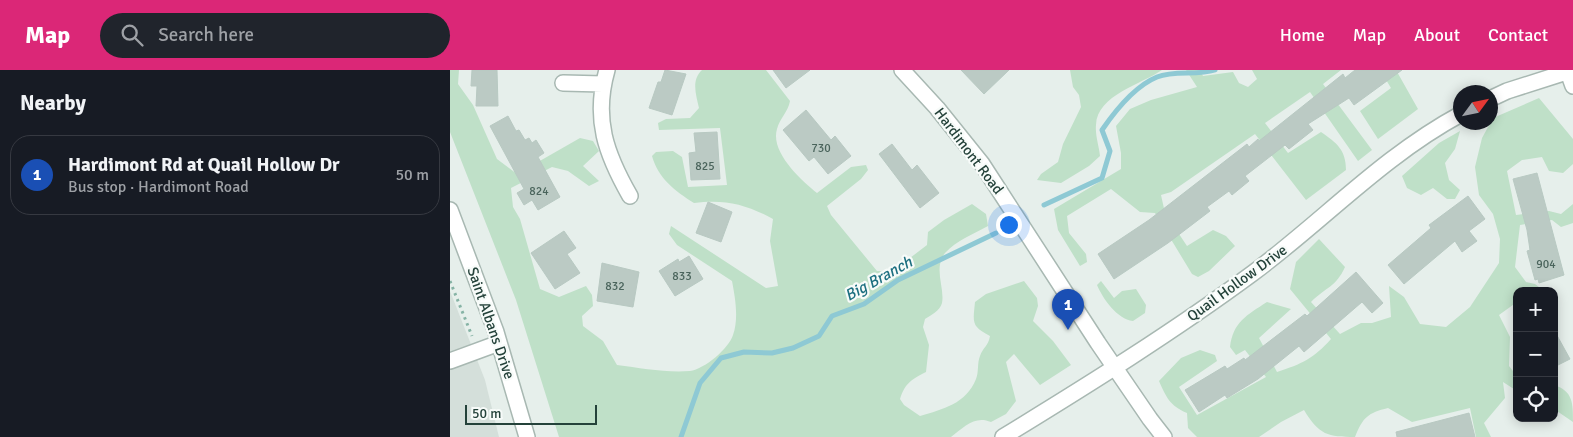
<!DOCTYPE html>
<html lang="en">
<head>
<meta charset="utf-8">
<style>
	:root { --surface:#171b24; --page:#20242c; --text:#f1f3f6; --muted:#9ea1a6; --line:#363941; --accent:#db2777 }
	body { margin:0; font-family:Signika,sans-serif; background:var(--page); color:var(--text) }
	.controls { position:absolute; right:15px; bottom:15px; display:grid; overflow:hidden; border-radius:10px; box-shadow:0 2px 12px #0003 }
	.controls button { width:45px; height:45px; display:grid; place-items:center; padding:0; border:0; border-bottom:1px solid var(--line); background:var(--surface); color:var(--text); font:25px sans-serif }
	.compass { position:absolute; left:1003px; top:15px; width:45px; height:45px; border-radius:50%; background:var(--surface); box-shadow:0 2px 12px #0003; rotate:57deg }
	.scale { position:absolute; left:15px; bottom:12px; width:132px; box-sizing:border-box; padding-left:5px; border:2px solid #24423a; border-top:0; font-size:14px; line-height:18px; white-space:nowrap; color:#24423a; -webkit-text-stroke:4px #f7fbf9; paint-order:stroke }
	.you { position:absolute; left:558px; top:154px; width:18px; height:18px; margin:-12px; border:4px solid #fff; border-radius:50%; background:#1a73e8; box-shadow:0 0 0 8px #1a73e833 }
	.badge { display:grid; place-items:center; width:32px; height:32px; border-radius:50%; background:var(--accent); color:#fff; font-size:16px; font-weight:700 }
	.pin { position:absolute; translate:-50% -41px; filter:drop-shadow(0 1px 2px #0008) }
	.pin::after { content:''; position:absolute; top:26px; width:18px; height:15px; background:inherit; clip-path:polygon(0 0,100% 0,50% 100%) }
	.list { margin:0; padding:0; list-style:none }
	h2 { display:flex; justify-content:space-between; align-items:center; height:65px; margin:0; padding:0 20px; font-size:21px }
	h2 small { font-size:16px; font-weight:400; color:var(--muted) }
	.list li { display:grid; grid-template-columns:32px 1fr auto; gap:15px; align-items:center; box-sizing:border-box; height:80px; margin:0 10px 10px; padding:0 10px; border:1px solid var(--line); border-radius:20px }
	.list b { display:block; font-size:19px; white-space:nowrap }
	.list p { margin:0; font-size:16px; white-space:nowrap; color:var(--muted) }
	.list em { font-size:16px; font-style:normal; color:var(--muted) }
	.icon { flex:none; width:28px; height:28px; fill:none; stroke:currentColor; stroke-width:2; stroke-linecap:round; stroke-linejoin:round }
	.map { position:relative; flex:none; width:1123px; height:367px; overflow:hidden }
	header { display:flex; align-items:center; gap:30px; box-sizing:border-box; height:70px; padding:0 25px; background:var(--accent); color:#fff }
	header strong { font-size:24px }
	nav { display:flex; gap:28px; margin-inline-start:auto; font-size:18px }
	.search { width:350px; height:45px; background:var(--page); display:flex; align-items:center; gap:12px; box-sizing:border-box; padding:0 18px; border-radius:28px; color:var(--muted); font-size:19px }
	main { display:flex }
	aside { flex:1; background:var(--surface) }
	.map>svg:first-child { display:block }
	.built { fill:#d4dfda }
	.green { fill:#bfe0c8 }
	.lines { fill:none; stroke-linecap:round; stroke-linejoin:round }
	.stream { stroke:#8ec9d4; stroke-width:5 }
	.building { fill:#bbcac4; stroke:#b8c9c2 }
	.minor-casing { stroke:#a8b8b2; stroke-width:18 }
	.path { stroke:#86b3a5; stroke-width:3; stroke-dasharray:2.5 4; stroke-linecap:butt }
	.minor { stroke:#fff; stroke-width:15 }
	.labels { text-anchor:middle; stroke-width:4.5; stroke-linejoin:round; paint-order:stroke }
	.number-label { font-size:12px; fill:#4a645c }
	.street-label { font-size:15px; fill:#24423a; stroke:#f7fbf9 }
	.water-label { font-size:16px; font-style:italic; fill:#1c6f80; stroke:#f7fbf9 }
</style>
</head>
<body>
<header>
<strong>Map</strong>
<div class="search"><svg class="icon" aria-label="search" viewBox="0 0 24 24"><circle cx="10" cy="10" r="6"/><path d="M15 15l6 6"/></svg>Search here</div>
<nav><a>Home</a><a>Map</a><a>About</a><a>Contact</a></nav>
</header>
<main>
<aside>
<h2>Nearby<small></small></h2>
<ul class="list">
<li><span class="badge" style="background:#1a4fb4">1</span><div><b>Hardimont Rd at Quail Hollow Dr</b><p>Bus stop · Hardimont Road</p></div><em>50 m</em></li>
</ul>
</aside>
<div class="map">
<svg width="1123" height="367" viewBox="0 0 1123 367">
	<rect width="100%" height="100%" fill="#e6efeb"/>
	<path class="built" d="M 0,221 L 35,310 L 49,367 L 0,367 Z"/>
	<path class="green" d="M 0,0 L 9,0 L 8,14 L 23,35 L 47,89 L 67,104 L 130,68 L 143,71 L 149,81 L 133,96 L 149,111 L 139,116 L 118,101 L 102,97 L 61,118 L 63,137 L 70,149 L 90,219 L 109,227 L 136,216 L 142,225 L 143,236 L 132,246 L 133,256 L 153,271 L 167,295 C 191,298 216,303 240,301 C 255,299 279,278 283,265 C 289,248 285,227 282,211 L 227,175 L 219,164 L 221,156 L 316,218 L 328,216 L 320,171 L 323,149 C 296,134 274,129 244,133 C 225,121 208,108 202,86 L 206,82 L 223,81 L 232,87 L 238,117 L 277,115 L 270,58 L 209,60 L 208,53 L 216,49 L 240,48 L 249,38 C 246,25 241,10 252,0 L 316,0 L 340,31 C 338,42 330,48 327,59 C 320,82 351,110 367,123 L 401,97 L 416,95 L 418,100 L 411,109 L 377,136 L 381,145 L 427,201 L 443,201 L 477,175 L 478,162 L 494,150 L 522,134 L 536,144 L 538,156 C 523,164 506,171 495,183 C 483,198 495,218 492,233 C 490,241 481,245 475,249 L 473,257 L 479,275 L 476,302 C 462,309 455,313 450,329 L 454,335 L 470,346 C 493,339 516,334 526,309 C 529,302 527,293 530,286 C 533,277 538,277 540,266 C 521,256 523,253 525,232 L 536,224 L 574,211 L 587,228 L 588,236 L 583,251 L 603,271 L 621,295 L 590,315 L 564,284 L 556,292 L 566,331 L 556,344 L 541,352 C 525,345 514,357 501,367 L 109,367 L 66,230 L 0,62 Z
		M 620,0 L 712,0 C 692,14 647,25 646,55 C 645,65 649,76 650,86 L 639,96 L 611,113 L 587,110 L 591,104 L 608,92 L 613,74 L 631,37 L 629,25 L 623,17 Z
		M 736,0 L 750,0 L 753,6 L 783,2 L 789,13 L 798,17 L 807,9 L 802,0 L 891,0 L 873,14 L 922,80 L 908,91 L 860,22 L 815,53 L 838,83 L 871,62 C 887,73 896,80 896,100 L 856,130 L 805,64 L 721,122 L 711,125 L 715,143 L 737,176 L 763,160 L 776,166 L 785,176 L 759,201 L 748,207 L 742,204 L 705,143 L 690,142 L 661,119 L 617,146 L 619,163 L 636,184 L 637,192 L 630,196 L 608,160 L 604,139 L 671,99 L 671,83 L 666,56 L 680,39 L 701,30 L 747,17 Z
		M 930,0 L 946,0 L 968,39 L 928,69 L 910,41 L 941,18 Z
		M 1089,28 L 1123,69 L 1123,94 L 1113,103 L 1099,101 L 1092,87 L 1072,90 L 1057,101 L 1066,145 L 1099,141 L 1111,144 L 1123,134 L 1123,153 L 1111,157 L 1102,150 L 1070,155 L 1065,197 L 1076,212 L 1085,214 L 1094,221 L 1067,221 L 1067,232 L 1049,245 L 1060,267 L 1059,296 L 1067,306 L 1067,321 L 1053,312 L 1055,328 L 1034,353 L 1041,367 L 1026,367 L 1020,338 L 962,352 L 938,338 C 918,343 913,347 905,367 C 878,367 869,365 854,340 L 831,352 L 809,367 L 747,367 L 738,358 L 737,343 C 720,336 716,327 709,311 L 731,288 L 750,280 L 765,285 L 767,291 L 729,317 L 747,345 L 816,307 L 795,280 L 786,285 L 780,277 C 783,252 797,245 817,232 L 841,239 L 809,268 L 827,302 C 852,294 864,288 881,269 L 840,219 L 846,192 L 869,169 L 895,197 C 886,217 876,217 861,232 L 890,264 L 911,253 L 922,253 L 941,247 L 939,216 L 954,227 L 970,254 L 996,257 L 1020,237 L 1049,193 L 1050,169 L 1043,144 L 1029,125 L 1025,97 L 1032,68 L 1043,48 Z
		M 1010,61 L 1005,79 L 995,93 L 999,110 L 1010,120 L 1005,129 L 997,129 L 983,118 L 971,125 L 957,118 L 952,106 L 989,73 Z
		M 651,211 L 664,228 L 672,221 L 686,219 L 696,235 L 695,243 L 683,251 C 667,249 653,229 647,215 Z
		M 1104,315 C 1123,321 1123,333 1123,352 L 1104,339 Z"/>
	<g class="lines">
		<path class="stream" d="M 594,135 L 652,108 L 660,81 L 652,60 C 665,41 685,16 707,7 C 725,0 747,6 765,0
			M 231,367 L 250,313 L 271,288 L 294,282 L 322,283 L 343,278 L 369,266 L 382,246 L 414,234 L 448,210 L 546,163"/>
	</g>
	<path class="building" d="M 22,0 L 47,0 L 48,36 L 26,36 L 27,16 L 21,16 Z
		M 215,0 L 236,4 L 222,45 L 199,38 L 208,12 L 211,12 Z
		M 323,0 L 360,0 L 336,18 Z
		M 511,0 L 559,0 L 534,24 Z
		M 905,0 L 952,0 L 904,35 L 899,28 L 858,54 L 863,60 L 839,79 L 835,75 L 795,106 L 799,111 L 782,125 L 779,121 L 757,137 L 760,141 L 718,173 L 664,209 L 648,184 L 699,150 L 797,74 L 799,77 L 808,69 L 809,71 L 893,4 L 895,8 Z
		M 356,40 L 381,70 L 385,66 L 401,86 L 378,104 L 364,87 L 359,91 L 333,60 Z
		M 58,46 L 66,61 L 69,60 L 75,70 L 79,68 L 82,73 L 86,70 L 94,83 L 88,87 L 110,127 L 88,140 L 82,130 L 74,135 L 67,123 L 74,119 L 40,56 Z
		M 267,62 L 270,109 L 241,110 L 239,83 L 246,82 L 244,63 Z
		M 442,74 L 462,100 L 467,95 L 489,123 L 470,138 L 429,84 Z
		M 1087,103 L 1114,205 L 1089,213 L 1088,209 L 1085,210 L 1077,181 L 1080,180 L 1077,160 L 1063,109 Z
		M 1018,126 L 1035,149 L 1019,161 L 1027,171 L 1012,182 L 1005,171 L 954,214 L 938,195 L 981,158 L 979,155 Z
		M 258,132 L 282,142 L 271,172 L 246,163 Z
		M 114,161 L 126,178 L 117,184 L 130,203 L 105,219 L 81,183 Z
		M 239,186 L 253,209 L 225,226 L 209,201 L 228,189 L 229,192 Z
		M 152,193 L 189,202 L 183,237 L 147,231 Z
		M 906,202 L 933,233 L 922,243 L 912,232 L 854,282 L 849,276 L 808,309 L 777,328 L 775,325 L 749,342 L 735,320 L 775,296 L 777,299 L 794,288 L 795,290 L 855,244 L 857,246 Z
		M 1104,260 L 1120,289 L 1104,297 Z
		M 1019,343 L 1025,367 L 947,367 L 946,362 Z"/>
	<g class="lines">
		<g class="minor-casing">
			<path id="minor" d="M 157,0 C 143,49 156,84 180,126
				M 452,0 L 487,38 L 532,94 L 648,273 L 700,349 L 714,367
				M 1118,2 L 1123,16
				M 113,13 L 153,14
				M 1040,29 L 1057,21 L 1123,0
				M 0,140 L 46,262 L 77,367
				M 0,291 L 49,273
				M 553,367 C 638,315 723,262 803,203 C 873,151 933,86 1011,44"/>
		</g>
		<path class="path" d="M 0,211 L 22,266"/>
		<use href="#minor" class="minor"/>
	</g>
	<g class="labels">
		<g class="number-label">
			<text x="371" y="82">730</text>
			<text x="255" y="100">825</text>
			<text x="89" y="125">824</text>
			<text x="1096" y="198">904</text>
			<text x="232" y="210">833</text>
			<text x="165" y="220">832</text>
		</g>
		<g class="street-label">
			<text transform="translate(519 81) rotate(53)" y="5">Hardimont Road</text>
			<text transform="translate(787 213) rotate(-36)" y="5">Quail Hollow Drive</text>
			<text transform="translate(41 253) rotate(71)" y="5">Saint Albans Drive</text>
		</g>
		<g class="water-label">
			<text transform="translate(428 208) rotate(-29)" y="6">Big Branch</text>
		</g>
	</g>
</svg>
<div class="controls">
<button>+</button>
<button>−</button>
<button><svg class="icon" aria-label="locate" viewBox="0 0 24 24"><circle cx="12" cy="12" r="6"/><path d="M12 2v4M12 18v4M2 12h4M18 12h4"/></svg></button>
</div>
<svg class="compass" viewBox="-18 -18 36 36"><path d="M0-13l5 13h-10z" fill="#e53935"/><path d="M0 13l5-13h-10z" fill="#9ea1a6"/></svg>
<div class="scale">50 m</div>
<div class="you"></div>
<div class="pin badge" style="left:618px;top:260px;background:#1a4fb4">1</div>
</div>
</main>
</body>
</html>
